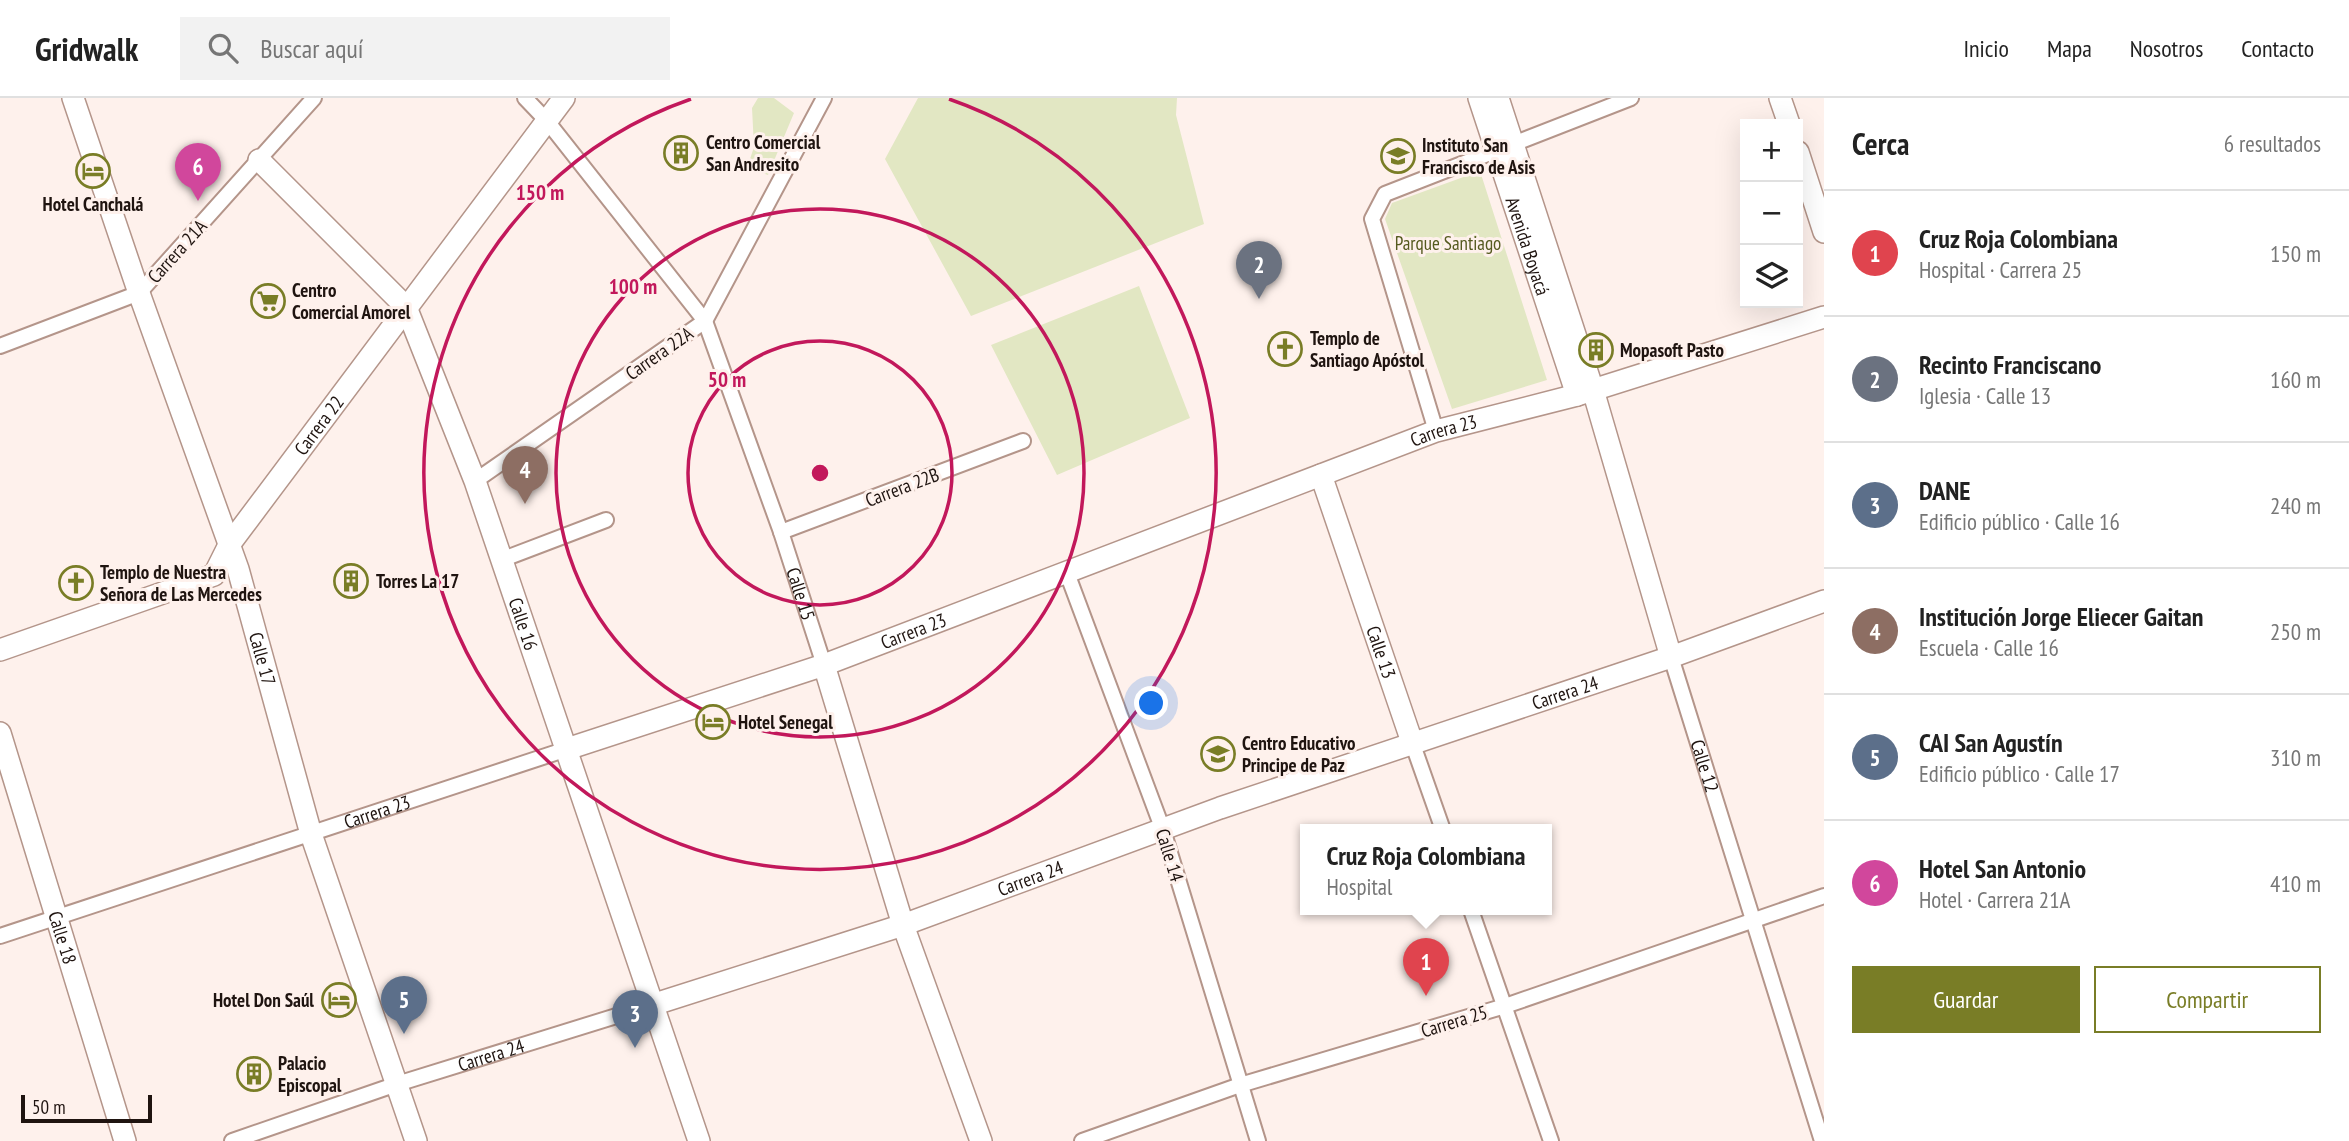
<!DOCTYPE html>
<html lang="es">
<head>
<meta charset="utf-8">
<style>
	:root { --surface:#fff; --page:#f2f2f2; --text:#222; --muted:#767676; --line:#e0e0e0; --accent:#797d26 }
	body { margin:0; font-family:"PT Sans Narrow",sans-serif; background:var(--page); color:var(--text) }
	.controls { position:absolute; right:21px; top:21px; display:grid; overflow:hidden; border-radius:0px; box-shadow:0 7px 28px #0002 }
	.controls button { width:63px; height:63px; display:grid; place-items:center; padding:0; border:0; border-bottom:2px solid var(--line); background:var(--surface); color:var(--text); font:35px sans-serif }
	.scale { position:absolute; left:21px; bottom:18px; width:131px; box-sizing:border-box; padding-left:7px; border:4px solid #1f1410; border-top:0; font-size:19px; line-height:24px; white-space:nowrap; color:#1f1410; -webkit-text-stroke:5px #fef1ec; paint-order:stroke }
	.you { position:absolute; left:1152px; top:606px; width:24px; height:24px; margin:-18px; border:5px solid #fff; border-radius:50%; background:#1a73e8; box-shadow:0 0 0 10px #1a73e833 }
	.badge { display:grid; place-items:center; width:46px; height:46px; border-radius:50%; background:var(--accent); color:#fff; font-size:23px; font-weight:700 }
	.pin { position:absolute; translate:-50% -58px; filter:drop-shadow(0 2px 4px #0008) }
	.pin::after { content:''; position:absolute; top:37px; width:24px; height:21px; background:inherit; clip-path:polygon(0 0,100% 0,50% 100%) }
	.popup { position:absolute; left:1300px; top:726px; width:252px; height:91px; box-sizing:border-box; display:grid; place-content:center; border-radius:0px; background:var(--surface); filter:drop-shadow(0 2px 5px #0005); font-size:23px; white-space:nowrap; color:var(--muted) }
	.popup b { font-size:26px; color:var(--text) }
	.popup::after { content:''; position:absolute; left:50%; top:100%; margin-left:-14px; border:14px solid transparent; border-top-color:var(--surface) }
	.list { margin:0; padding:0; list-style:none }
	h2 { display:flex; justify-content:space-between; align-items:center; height:91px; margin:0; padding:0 28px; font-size:30px }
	h2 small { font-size:23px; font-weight:400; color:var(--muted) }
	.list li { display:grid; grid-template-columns:46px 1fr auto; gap:21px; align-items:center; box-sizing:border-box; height:126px; padding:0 28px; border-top:2px solid var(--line) }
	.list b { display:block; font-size:26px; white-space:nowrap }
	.list p { margin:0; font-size:23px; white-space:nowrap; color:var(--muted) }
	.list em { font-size:23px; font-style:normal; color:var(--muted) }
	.actions { display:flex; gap:14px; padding:21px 28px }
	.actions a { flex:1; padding:16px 0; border:2px solid var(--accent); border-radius:0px; text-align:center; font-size:24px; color:var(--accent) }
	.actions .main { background:var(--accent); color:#fff }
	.icon { flex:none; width:38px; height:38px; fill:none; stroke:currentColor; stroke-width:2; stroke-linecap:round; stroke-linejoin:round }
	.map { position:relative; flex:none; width:1824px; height:1043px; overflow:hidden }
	header { display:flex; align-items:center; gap:42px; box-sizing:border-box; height:98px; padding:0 35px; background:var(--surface); border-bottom:2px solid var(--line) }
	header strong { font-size:33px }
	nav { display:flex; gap:38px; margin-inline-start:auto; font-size:24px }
	.search { width:490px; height:63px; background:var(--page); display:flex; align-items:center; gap:18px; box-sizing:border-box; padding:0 24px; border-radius:0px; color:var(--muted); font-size:26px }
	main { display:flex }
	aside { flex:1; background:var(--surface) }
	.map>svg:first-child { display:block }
	.green { fill:#e2e7c3 }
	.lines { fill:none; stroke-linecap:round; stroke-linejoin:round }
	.street-casing { stroke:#b4958a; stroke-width:18 }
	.secondary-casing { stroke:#b4958a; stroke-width:24 }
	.street { stroke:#fff; stroke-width:14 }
	.secondary { stroke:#fff; stroke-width:21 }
	.ring { fill:none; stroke:#c2185b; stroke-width:3.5 }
	.labels { text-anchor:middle; stroke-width:6; stroke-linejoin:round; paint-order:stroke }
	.poi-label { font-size:19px; font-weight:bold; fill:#1f1410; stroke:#fef1ec; text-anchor:start }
	.park-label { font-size:19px; fill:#555a1f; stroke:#fef1ec }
	.street-label { font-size:19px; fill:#1f1410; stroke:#fef1ec }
	.centre { fill:#c2185b; stroke:#fef1ec; stroke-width:3.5 }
	.ring-label { font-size:21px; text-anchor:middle; font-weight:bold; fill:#c2185b; stroke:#fef1ec; stroke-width:6; stroke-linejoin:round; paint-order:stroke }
</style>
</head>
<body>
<header>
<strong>Gridwalk</strong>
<div class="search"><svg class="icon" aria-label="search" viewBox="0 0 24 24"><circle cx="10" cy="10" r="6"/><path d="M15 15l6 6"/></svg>Buscar aquí</div>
<nav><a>Inicio</a><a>Mapa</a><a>Nosotros</a><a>Contacto</a></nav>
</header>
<main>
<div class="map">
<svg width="1824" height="1043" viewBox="0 0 1824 1043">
	<rect width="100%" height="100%" fill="#fef1ec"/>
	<path class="green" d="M 758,0 L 774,0 L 794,15 L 768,77 L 747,70 L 754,49 L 752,10 Z
		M 918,0 L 1177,0 L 1176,17 L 1204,126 L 971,218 L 885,61 Z
		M 1480,73 L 1547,282 L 1452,311 L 1385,121 L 1392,105 Z
		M 1139,188 L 1190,320 L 1057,377 L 991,247 Z"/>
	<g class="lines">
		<g class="street-casing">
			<g id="street">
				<path id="s1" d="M 525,0 L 547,23 L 705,223 L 781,434 L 824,567"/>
				<path d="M 0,248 L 139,195 L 314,0"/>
				<path d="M 1436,333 L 1372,121 L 1385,96 L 1631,0"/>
				<path d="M 475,383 L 705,223 L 824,0"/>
				<path d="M 781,434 L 1023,343"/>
				<path d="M 501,462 L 606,422"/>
				<path d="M 1067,475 L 1163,732 L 1258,1043"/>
				<path id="s2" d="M 1671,559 L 1822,1043"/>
				<path d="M 1412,644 L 1443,732"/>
				<path d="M 1471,812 L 1551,1043"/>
				<path id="s3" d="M 0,838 L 567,651"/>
				<path id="s4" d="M 232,1043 L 397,986 L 655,906"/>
				<path d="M 1082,1043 L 1240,987 L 1505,908 L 1824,798"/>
			</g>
		</g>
		<g class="secondary-casing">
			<g id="secondary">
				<path id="s5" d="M 73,0 L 139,195 L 238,471 L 311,736 L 416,1043"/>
				<path id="s6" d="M 1479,0 L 1577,297"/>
				<path d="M 1498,0 L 1593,292 L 1671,559"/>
				<path d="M 1780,0 L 1789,26"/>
				<path d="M 1798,54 L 1824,134"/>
				<path id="s7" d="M 259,62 L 406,209 L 475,383 L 699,1043"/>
				<path id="s8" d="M 1321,377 L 1412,644"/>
				<path id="s9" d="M 0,552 L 214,477 L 229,447 L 564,0"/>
				<path d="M 824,567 L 903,827 L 981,1043"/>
				<path id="s10" d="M 0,635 L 125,1043"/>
				<path id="s11" d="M 567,651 L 824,567 L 1436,333 L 1577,297 L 1824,219"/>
				<path id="s12" d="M 655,906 L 903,827 L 1220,710 L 1671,559 L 1824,503"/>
			</g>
		</g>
		<use href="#street" class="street"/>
		<use href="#secondary" class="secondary"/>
	</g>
	<g class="ring">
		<circle cx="820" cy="375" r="132"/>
		<circle cx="820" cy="375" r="264"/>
		<path d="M949 1A396 396 0 1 1 691 1"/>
	</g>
	<defs>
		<g id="building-ring" transform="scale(1.75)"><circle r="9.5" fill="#fef1ec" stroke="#797d26" stroke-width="1.5"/><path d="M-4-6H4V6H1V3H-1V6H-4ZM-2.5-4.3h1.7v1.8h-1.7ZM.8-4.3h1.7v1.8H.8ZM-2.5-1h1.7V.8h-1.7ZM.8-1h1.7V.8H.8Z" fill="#797d26"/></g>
		<g id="university-ring" transform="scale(1.75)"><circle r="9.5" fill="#fef1ec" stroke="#797d26" stroke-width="1.5"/><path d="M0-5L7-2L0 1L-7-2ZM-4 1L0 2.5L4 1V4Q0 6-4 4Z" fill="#797d26"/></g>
		<g id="hotel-ring" transform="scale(1.75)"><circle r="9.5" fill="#fef1ec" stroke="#797d26" stroke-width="1.5"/><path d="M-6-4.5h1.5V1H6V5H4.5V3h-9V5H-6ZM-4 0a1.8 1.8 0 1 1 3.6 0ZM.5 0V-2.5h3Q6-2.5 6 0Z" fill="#797d26"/></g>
		<g id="supermarket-ring" transform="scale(1.75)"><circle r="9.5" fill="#fef1ec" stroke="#797d26" stroke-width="1.5"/><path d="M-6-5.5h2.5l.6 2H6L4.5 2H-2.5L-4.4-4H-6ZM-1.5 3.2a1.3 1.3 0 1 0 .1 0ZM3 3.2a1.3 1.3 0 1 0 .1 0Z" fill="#797d26"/></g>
		<g id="church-ring" transform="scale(1.75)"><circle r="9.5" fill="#fef1ec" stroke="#797d26" stroke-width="1.5"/><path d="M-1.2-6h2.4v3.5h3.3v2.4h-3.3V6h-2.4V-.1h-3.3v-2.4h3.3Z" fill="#797d26"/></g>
		<g id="school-ring" transform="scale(1.75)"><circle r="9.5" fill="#fef1ec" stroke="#797d26" stroke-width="1.5"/><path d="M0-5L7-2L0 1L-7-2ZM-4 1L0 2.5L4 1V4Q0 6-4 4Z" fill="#797d26"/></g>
	</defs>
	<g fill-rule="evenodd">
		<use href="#building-ring" x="681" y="55"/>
		<use href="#university-ring" x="1398" y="58"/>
		<use href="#hotel-ring" x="93" y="73"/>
		<use href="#supermarket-ring" x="268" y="203"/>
		<use href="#church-ring" x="1285" y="251"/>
		<use href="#building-ring" x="1596" y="252"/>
		<use href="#building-ring" x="351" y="483"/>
		<use href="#church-ring" x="76" y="485"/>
		<use href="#hotel-ring" x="713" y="624"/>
		<use href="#school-ring" x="1218" y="656"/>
		<use href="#hotel-ring" x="339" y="902"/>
		<use href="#building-ring" x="254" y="976"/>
	</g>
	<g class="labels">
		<g class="poi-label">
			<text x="706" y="51">Centro Comercial<tspan x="706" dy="22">San Andresito</tspan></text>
			<text x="1422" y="54">Instituto San<tspan x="1422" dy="22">Francisco de Asis</tspan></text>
			<text x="93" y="113" text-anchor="middle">Hotel Canchalá</text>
			<text x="292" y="199">Centro<tspan x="292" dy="22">Comercial Amorel</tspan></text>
			<text x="1310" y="247">Templo de<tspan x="1310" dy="22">Santiago Apóstol</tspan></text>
			<text x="1620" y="259">Mopasoft Pasto</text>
			<text x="100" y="481">Templo de Nuestra<tspan x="100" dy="22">Señora de Las Mercedes</tspan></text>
			<text x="376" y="490">Torres La 17</text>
			<text x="738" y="631">Hotel Senegal</text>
			<text x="1242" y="652">Centro Educativo<tspan x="1242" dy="22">Principe de Paz</tspan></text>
			<text x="314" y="909" text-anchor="end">Hotel Don Saúl</text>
			<text x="278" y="972">Palacio<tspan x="278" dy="22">Episcopal</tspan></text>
		</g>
		<g class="park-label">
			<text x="1448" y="152">Parque Santiago</text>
		</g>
		<g class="street-label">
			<text dy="7" stroke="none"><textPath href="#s6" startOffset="156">Avenida Boyacá</textPath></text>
			<text transform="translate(177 153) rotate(-48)" y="7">Carrera 21A</text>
			<text transform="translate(659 255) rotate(-35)" y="7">Carrera 22A</text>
			<text dy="7" stroke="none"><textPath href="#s9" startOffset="410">Carrera 22</textPath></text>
			<text dy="7" stroke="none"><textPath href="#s11" startOffset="933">Carrera 23</textPath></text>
			<text transform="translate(902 389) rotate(-21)" y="7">Carrera 22B</text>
			<text dy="7" stroke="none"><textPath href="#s1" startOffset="576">Calle 15</textPath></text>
			<text dy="7" stroke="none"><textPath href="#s7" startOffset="546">Calle 16</textPath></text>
			<text dy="7" stroke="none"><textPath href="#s11" startOffset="366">Carrera 23</textPath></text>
			<text dy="7" stroke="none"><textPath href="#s8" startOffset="187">Calle 13</textPath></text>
			<text dy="7" stroke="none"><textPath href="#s5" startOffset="592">Calle 17</textPath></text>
			<text dy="7" stroke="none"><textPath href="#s12" startOffset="962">Carrera 24</textPath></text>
			<text dy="7" stroke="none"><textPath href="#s2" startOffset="114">Calle 12</textPath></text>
			<text dy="7" stroke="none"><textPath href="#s3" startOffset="397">Carrera 23</textPath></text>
			<text transform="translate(1170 757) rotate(73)" y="7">Calle 14</text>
			<text dy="7" stroke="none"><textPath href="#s12" startOffset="396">Carrera 24</textPath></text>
			<text dy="7" stroke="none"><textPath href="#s10" startOffset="214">Calle 18</textPath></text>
			<text transform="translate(1454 923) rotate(-17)" y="7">Carrera 25</text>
			<text dy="7" stroke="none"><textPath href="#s4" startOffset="273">Carrera 24</textPath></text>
		</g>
	</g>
	<circle cx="820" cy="375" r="10" class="centre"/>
	<g class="ring-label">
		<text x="540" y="102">150 m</text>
		<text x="633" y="196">100 m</text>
		<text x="727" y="289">50 m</text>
	</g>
</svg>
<div class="controls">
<button>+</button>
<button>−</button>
<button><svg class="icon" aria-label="layers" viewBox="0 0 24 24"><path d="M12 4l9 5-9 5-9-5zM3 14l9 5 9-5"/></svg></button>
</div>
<div class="scale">50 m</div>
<div class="you"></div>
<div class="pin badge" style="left:1426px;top:898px;background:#e0444e">1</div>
<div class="popup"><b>Cruz Roja Colombiana</b>Hospital</div>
<div class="pin badge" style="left:1259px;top:201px;background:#6b7280">2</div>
<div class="pin badge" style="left:635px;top:950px;background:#5c6f8a">3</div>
<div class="pin badge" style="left:525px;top:406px;background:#8d6e63">4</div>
<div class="pin badge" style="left:404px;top:936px;background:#5c6f8a">5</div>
<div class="pin badge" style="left:198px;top:103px;background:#d1479c">6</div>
</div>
<aside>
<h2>Cerca<small>6 resultados</small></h2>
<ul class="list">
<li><span class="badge" style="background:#e0444e">1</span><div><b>Cruz Roja Colombiana</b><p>Hospital · Carrera 25</p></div><em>150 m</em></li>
<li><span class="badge" style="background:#6b7280">2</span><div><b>Recinto Franciscano</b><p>Iglesia · Calle 13</p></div><em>160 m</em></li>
<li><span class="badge" style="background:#5c6f8a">3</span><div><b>DANE</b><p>Edificio público · Calle 16</p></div><em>240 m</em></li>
<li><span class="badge" style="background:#8d6e63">4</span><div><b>Institución Jorge Eliecer Gaitan</b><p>Escuela · Calle 16</p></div><em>250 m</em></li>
<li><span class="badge" style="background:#5c6f8a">5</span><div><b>CAI San Agustín</b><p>Edificio público · Calle 17</p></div><em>310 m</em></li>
<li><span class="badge" style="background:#d1479c">6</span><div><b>Hotel San Antonio</b><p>Hotel · Carrera 21A</p></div><em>410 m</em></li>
</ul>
<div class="actions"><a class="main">Guardar</a><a>Compartir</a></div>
</aside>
</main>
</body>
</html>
